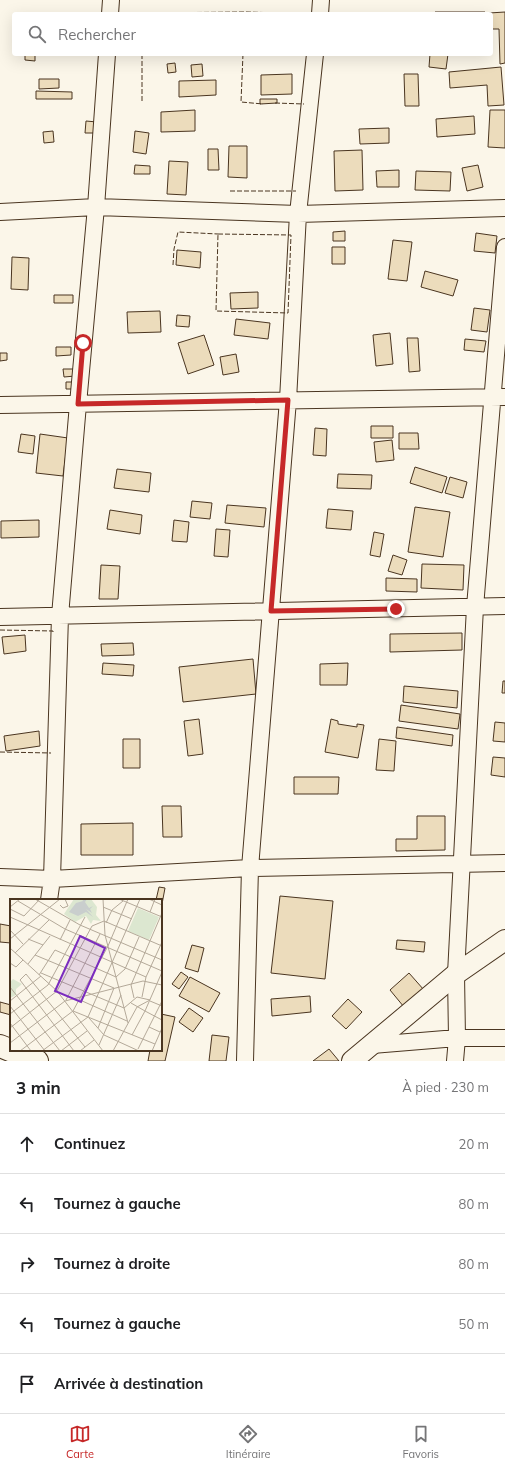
<!DOCTYPE html>
<html lang="fr">
<head>
<meta charset="utf-8">
<style>
	:root { --surface:#fff; --page:#f6f6f6; --text:#202124; --muted:#757577; --line:#e0e0e0; --accent:#c62828 }
	body { margin:0; font-family:Mulish,sans-serif; background:var(--page); color:var(--text) }
	.stop { position:absolute; width:12px; height:12px; margin:-9px; border:3px solid #c62828; border-radius:50%; background:#fff }
	.stop.end { background:#c62828; border-color:#fff; box-shadow:0 1px 4px #0008 }
	.list { margin:0; padding:0; list-style:none }
	h2 { display:flex; justify-content:space-between; align-items:center; height:52px; margin:0; padding:0 16px; font-size:17px }
	h2 small { font-size:13px; font-weight:400; color:var(--muted) }
	.list li { display:grid; grid-template-columns:26px 1fr auto; gap:12px; align-items:center; box-sizing:border-box; height:60px; padding:0 16px; border-top:1px solid var(--line) }
	.list b { display:block; font-size:15px; white-space:nowrap }
	.list em { font-size:13px; font-style:normal; color:var(--muted) }
	.icon { flex:none; width:22px; height:22px; fill:none; stroke:currentColor; stroke-width:2; stroke-linecap:round; stroke-linejoin:round }
	.map { position:relative; flex:none; width:505px; height:1061px; overflow:hidden }
	.search { position:absolute; background:var(--surface); box-shadow:0 4px 16px #0002; left:12px; right:12px; top:12px; height:44px; display:flex; align-items:center; gap:10px; box-sizing:border-box; padding:0 14px; border-radius:4px; color:var(--muted); font-size:15px }
	.sheet { height:352px; background:var(--surface) }
	nav { display:flex; justify-content:space-around; align-items:center; box-sizing:border-box; height:56px; border-top:1px solid var(--line); background:var(--surface); font-size:11px; color:var(--muted) }
	nav a { display:grid; justify-items:center; gap:2px }
	nav .on { color:var(--accent) }
	.map>svg:first-child { display:block }
	.building { fill:#ecdcbc; stroke:#4a3520 }
	.lines { fill:none; stroke-linecap:round; stroke-linejoin:round }
	.minor-casing { stroke:#4a3520; stroke-width:18 }
	.tertiary-casing { stroke:#4a3520; stroke-width:22 }
	.primary-casing { stroke:#4a3520; stroke-width:24 }
	.minor { stroke:#fbf6e9; stroke-width:16 }
	.tertiary { stroke:#fbf6e9; stroke-width:20 }
	.primary { stroke:#fbf6e9; stroke-width:22 }
	.fence { stroke:#4a3520; stroke-width:1; stroke-dasharray:5 2; stroke-linecap:butt }
	.route { stroke:#c62828; stroke-width:5 }
	.inset-road { fill:none; stroke:#b4a999; stroke-width:1 }
	.view { fill:#7b2cbf; fill-opacity:0.15; stroke:#7b2cbf; stroke-width:2 }
	.inset-edge { fill:none; stroke:#4a3520; stroke-width:2 }
</style>
</head>
<body>
<div class="map">
<svg width="505" height="1061" viewBox="0 0 505 1061">
	<rect width="100%" height="100%" fill="#fbf6e9"/>
	<path class="building" d="M 435,12 L 485,12 L 485,14 L 434,14 Z
		M 505,12 L 505,63 L 500,64 L 499,29 L 491,29 L 491,14 L 489,13 Z
		M 25,54 L 35,54 L 35,61 L 25,60 Z
		M 430,54 L 448,54 L 446,69 L 429,67 Z
		M 175,63 L 176,72 L 168,73 L 167,64 Z
		M 202,64 L 203,76 L 192,77 L 191,65 Z
		M 501,67 L 504,105 L 488,106 L 487,85 L 450,88 L 449,72 Z
		M 292,74 L 292,94 L 261,95 L 261,75 Z
		M 404,74 L 418,74 L 419,106 L 405,106 Z
		M 39,79 L 59,79 L 59,88 L 39,89 Z
		M 216,80 L 216,95 L 179,97 L 179,81 Z
		M 36,91 L 72,92 L 72,99 L 36,99 Z
		M 260,99 L 277,99 L 277,103 L 260,104 Z
		M 195,110 L 195,131 L 161,132 L 161,112 Z
		M 490,110 L 505,110 L 505,148 L 488,147 Z
		M 474,116 L 475,134 L 437,137 L 436,119 Z
		M 86,121 L 97,122 L 96,133 L 85,133 Z
		M 389,128 L 389,143 L 360,144 L 359,129 Z
		M 53,131 L 54,142 L 44,143 L 43,132 Z
		M 135,131 L 149,133 L 146,154 L 133,152 Z
		M 229,146 L 247,146 L 247,178 L 228,177 Z
		M 208,149 L 218,149 L 219,170 L 208,170 Z
		M 362,150 L 363,190 L 335,191 L 334,151 Z
		M 169,161 L 188,162 L 186,195 L 167,194 Z
		M 135,165 L 150,166 L 150,174 L 134,174 Z
		M 478,165 L 483,187 L 467,191 L 462,168 Z
		M 399,170 L 399,187 L 377,187 L 376,171 Z
		M 416,171 L 451,172 L 450,191 L 415,190 Z
		M 345,231 L 345,241 L 333,241 L 333,232 Z
		M 476,233 L 497,236 L 495,253 L 474,251 Z
		M 393,240 L 412,242 L 407,281 L 388,279 Z
		M 332,247 L 345,247 L 345,264 L 332,264 Z
		M 177,250 L 201,252 L 200,268 L 176,265 Z
		M 12,257 L 29,258 L 28,290 L 11,289 Z
		M 425,271 L 458,280 L 453,296 L 421,287 Z
		M 258,292 L 258,308 L 231,309 L 230,293 Z
		M 54,295 L 73,295 L 73,303 L 54,303 Z
		M 474,308 L 490,310 L 487,332 L 471,330 Z
		M 160,311 L 161,332 L 128,333 L 127,312 Z
		M 177,315 L 190,316 L 189,327 L 176,326 Z
		M 236,319 L 270,323 L 268,339 L 234,335 Z
		M 390,333 L 393,364 L 376,366 L 373,335 Z
		M 204,335 L 214,365 L 188,374 L 178,343 Z
		M 407,338 L 418,338 L 420,371 L 409,372 Z
		M 465,339 L 486,341 L 484,352 L 464,350 Z
		M 56,347 L 71,347 L 71,355 L 56,356 Z
		M 0,353 L 7,353 L 7,360 L 0,361 Z
		M 236,354 L 239,372 L 223,375 L 220,357 Z
		M 63,369 L 75,369 L 75,376 L 64,377 Z
		M 66,382 L 77,382 L 77,389 L 66,389 Z
		M 371,426 L 393,426 L 393,438 L 371,438 Z
		M 315,428 L 327,429 L 326,456 L 313,455 Z
		M 399,433 L 418,433 L 419,449 L 399,449 Z
		M 21,434 L 35,436 L 33,454 L 18,452 Z
		M 40,434 L 68,438 L 63,476 L 36,473 Z
		M 392,440 L 394,460 L 376,462 L 374,442 Z
		M 415,467 L 447,477 L 442,493 L 410,483 Z
		M 117,469 L 151,473 L 149,492 L 114,488 Z
		M 338,474 L 372,475 L 371,489 L 337,488 Z
		M 450,477 L 467,482 L 463,498 L 445,493 Z
		M 192,501 L 212,503 L 210,519 L 190,517 Z
		M 227,505 L 266,508 L 264,527 L 225,523 Z
		M 415,507 L 450,512 L 443,557 L 408,552 Z
		M 328,509 L 353,511 L 351,530 L 326,528 Z
		M 110,510 L 142,515 L 140,534 L 107,529 Z
		M 39,520 L 39,537 L 1,538 L 1,521 Z
		M 174,520 L 189,522 L 187,542 L 172,541 Z
		M 216,529 L 230,530 L 228,557 L 214,556 Z
		M 374,532 L 384,534 L 380,557 L 370,555 Z
		M 393,555 L 407,560 L 402,575 L 388,571 Z
		M 422,564 L 464,565 L 463,590 L 421,588 Z
		M 101,565 L 120,566 L 118,599 L 99,599 Z
		M 386,578 L 417,579 L 417,592 L 386,591 Z
		M 462,633 L 462,650 L 390,652 L 390,634 Z
		M 25,635 L 26,651 L 4,654 L 2,637 Z
		M 133,643 L 134,655 L 102,656 L 101,644 Z
		M 253,659 L 256,694 L 183,702 L 179,667 Z
		M 103,663 L 134,665 L 133,676 L 102,674 Z
		M 348,663 L 347,685 L 320,685 L 320,664 Z
		M 503,681 L 505,681 L 505,693 L 502,693 Z
		M 404,686 L 458,691 L 457,708 L 403,702 Z
		M 401,705 L 460,714 L 458,729 L 399,721 Z
		M 199,719 L 203,754 L 188,756 L 184,721 Z
		M 331,719 L 338,721 L 338,724 L 357,727 L 357,724 L 364,725 L 358,758 L 325,752 Z
		M 495,722 L 505,723 L 505,742 L 493,741 Z
		M 397,727 L 453,735 L 452,746 L 396,738 Z
		M 39,731 L 40,746 L 6,751 L 4,736 Z
		M 123,739 L 140,739 L 140,768 L 123,768 Z
		M 379,739 L 396,741 L 394,771 L 376,770 Z
		M 493,757 L 505,758 L 505,777 L 491,775 Z
		M 294,777 L 339,777 L 338,794 L 294,794 Z
		M 162,806 L 181,806 L 182,837 L 163,837 Z
		M 417,816 L 445,816 L 445,850 L 396,851 L 396,839 L 417,839 Z
		M 133,823 L 133,855 L 81,855 L 81,824 Z
		M 159,887 L 165,888 L 162,904 L 161,900 L 156,900 Z
		M 280,896 L 333,901 L 325,979 L 271,973 Z
		M 104,899 L 104,900 L 77,900 Z
		M 0,924 L 11,926 L 11,943 L 0,942 Z
		M 397,940 L 425,942 L 424,952 L 396,949 Z
		M 192,945 L 204,948 L 198,972 L 185,968 Z
		M 181,972 L 188,977 L 179,989 L 172,984 Z
		M 409,973 L 424,990 L 404,1007 L 390,990 Z
		M 190,977 L 220,993 L 209,1012 L 179,996 Z
		M 310,996 L 311,1012 L 272,1016 L 271,999 Z
		M 348,999 L 362,1012 L 346,1029 L 332,1016 Z
		M 0,1002 L 11,1005 L 11,1015 L 0,1012 Z
		M 189,1008 L 203,1018 L 193,1032 L 179,1022 Z
		M 161,1014 L 175,1017 L 165,1061 L 148,1061 L 150,1050 L 161,1050 Z
		M 212,1035 L 229,1037 L 226,1061 L 209,1061 Z
		M 329,1049 L 339,1061 L 313,1061 Z"/>
	<g class="lines">
		<g class="minor-casing">
			<path id="minor" d="M 110,14 L 111,0
				M 320,14 L 321,0
				M 0,212 L 96,207 L 298,214 L 505,208
				M 0,405 L 505,397
				M 0,617 L 505,606
				M 0,877 L 52,879 L 250,868 L 505,863
				M 49,900 L 52,879 L 60,616 L 78,404 L 96,207 L 107,54
				M 372,1045 L 457,1038 L 505,1038
				M 245,1061 L 250,868 L 288,400 L 298,214 L 315,54
				M 455,1061 L 457,1038 L 456,974 L 475,607 L 505,247"/>
		</g>
		<g class="tertiary-casing">
			<path id="tertiary" d="M 352,1061 L 456,974 L 505,940"/>
		</g>
		<g class="primary-casing">
			<path id="primary" d="M 0,1046 L 37,1061"/>
		</g>
		<use href="#minor" class="minor"/>
		<use href="#tertiary" class="tertiary"/>
		<use href="#primary" class="primary"/>
		<path class="fence" d="M 246,12 L 314,14
			M 142,14 L 142,13 L 246,12
			M 142,54 L 142,102
			M 243,54 L 241,102 L 263,104
			M 275,103 L 304,104
			M 230,191 L 296,191
			M 218,234 L 291,235 L 288,313 L 216,311 Z
			M 173,265 L 174,249 L 178,232 L 218,234
			M 0,630 L 53,631 L 53,633
			M 0,752 L 51,753"/>
	</g>
	<g class="lines">
		<path class="route" d="M 83,343 L 78,404 L 288,400 L 271,611 L 396,609"/>
	</g>
	<g transform="translate(10 899)">
		<rect width="152" height="152" fill="#fbf6e9"/>
		<path d="M 64,0 L 81,0 L 87,8 L 86,16 L 91,22 L 83,21 L 81,25 L 76,17 L 65,23 L 54,15 ZM 128,9 L 149,18 L 139,41 L 118,32 ZM 3,80 L 12,85 L 6,90 L 6,96 L 0,99 L 0,83 Z" fill="#dce7d0"/>
		<path d="M 72,0 L 77,0 L 75,3 L 79,9 L 83,7 L 80,10 L 82,14 L 76,10 L 83,18 L 76,13 L 68,17 L 59,13 L 66,4 L 73,2 Z" fill="#c9cecd"/>
		<path class="inset-road" d="M 25,0 L 70,26 L 152,61M 93,0 L 95,36 L 118,124M 109,0 L 152,18M 139,0 L 152,6M 8,2 L 55,30 L 152,72M 50,6 L 53,9 L 58,7 L 55,0M 0,8 L 10,0M 93,8 L 122,20M 0,10 L 14,17 L 30,0M 140,13 L 145,0M 0,18 L 136,78M 94,22 L 152,47M 96,24 L 102,11 L 113,2M 0,31 L 13,45M 0,40 L 50,0M 18,40 L 33,46M 50,41 L 60,21M 0,49 L 47,92 L 93,152M 5,54 L 39,21M 25,56 L 104,89 L 88,129M 0,64 L 6,68 L 13,61M 18,65 L 40,37M 31,74 L 114,109 L 127,98 L 140,101M 29,76 L 45,51 L 106,78 L 115,70 L 129,38M 0,88 L 50,152M 132,98 L 136,78 L 152,43M 124,99 L 121,86 L 152,14M 56,101 L 90,35M 70,101 L 117,122M 0,102 L 31,77M 140,102 L 152,107M 121,104 L 135,112 L 152,73M 0,107 L 35,152M 63,112 L 98,47 L 118,0M 0,115 L 38,86 L 75,18M 79,119 L 94,136 L 129,152M 0,124 L 21,152M 139,128 L 150,133M 0,129 L 47,92 L 82,27 L 94,22M 122,136 L 135,112 L 152,121M 0,144 L 55,102 L 133,82 L 152,86M 89,146 L 111,96M 128,150 L 152,102M 10,152 L 63,112 L 145,145M 32,152 L 78,118 L 130,0M 51,152 L 77,132M 64,152 L 10,81 L 16,75 L 75,148M 70,152 L 84,141M 103,152 L 127,108 L 140,101M 142,152 L 152,129"/>
		<path class="view" d="M 70,37 L 95,49 L 71,103 L 45,92 Z"/>
		<rect width="152" height="152" class="inset-edge"/>
	</g>
</svg>
<div class="stop" style="left:83px;top:343px"></div>
<div class="stop end" style="left:396px;top:609px"></div>
<div class="search"><svg class="icon" aria-label="search" viewBox="0 0 24 24"><circle cx="10" cy="10" r="6"/><path d="M15 15l6 6"/></svg>Rechercher</div>
</div>
<section class="sheet">
<h2>3 min<small>À pied · 230 m</small></h2>
<ul class="list">
<li><svg class="icon" aria-label="ahead" viewBox="0 0 24 24"><path d="M12 20V5M6 11l6-6 6 6"/></svg><div><b>Continuez</b></div><em>20 m</em></li>
<li><svg class="icon" aria-label="left" viewBox="0 0 24 24"><path d="M17 20v-9H6M10 6l-5 5 5 5"/></svg><div><b>Tournez à gauche</b></div><em>80 m</em></li>
<li><svg class="icon" aria-label="right" viewBox="0 0 24 24"><path d="M7 20v-9h11M14 6l5 5-5 5"/></svg><div><b>Tournez à droite</b></div><em>80 m</em></li>
<li><svg class="icon" aria-label="left" viewBox="0 0 24 24"><path d="M17 20v-9H6M10 6l-5 5 5 5"/></svg><div><b>Tournez à gauche</b></div><em>50 m</em></li>
<li><svg class="icon" aria-label="arrive" viewBox="0 0 24 24"><path d="M6 21V4h12l-3 4 3 4H6"/></svg><div><b>Arrivée à destination</b></div></li>
</ul>
</section>
<nav>
<a class="on"><svg class="icon" aria-label="map" viewBox="0 0 24 24"><path d="M3 6l6-2 6 2 6-2v14l-6 2-6-2-6 2zM9 4v14M15 6v14"/></svg>Carte</a>
<a><svg class="icon" aria-label="directions" viewBox="0 0 24 24"><path d="M12 3l9 9-9 9-9-9zM9 14v-3h6M13 9l2 2-2 2"/></svg>Itinéraire</a>
<a><svg class="icon" aria-label="saved" viewBox="0 0 24 24"><path d="M7 4h10v16l-5-4-5 4z"/></svg>Favoris</a>
</nav>
</body>
</html>
